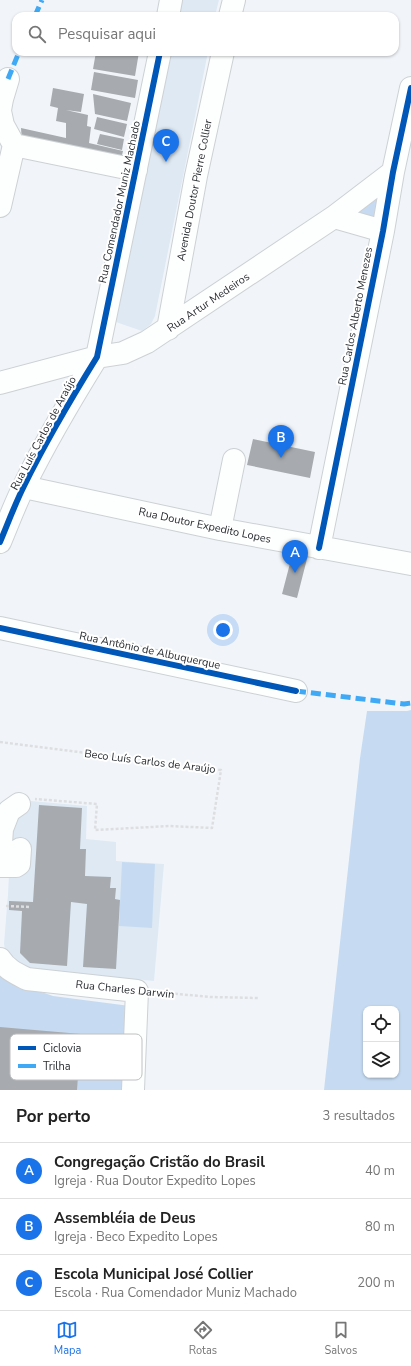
<!DOCTYPE html>
<html lang="pt">
<head>
<meta charset="utf-8">
<style>
	:root { --surface:#fff; --page:#f2f2f2; --text:#222; --muted:#767676; --line:#e0e0e0; --accent:#1a73e8 }
	body { margin:0; font-family:"Nunito Sans",sans-serif; background:var(--page); color:var(--text) }
	.controls { position:absolute; right:12px; bottom:12px; display:grid; overflow:hidden; border-radius:8px; box-shadow:0 1px 3px #0004 }
	.controls button { width:36px; height:36px; display:grid; place-items:center; padding:0; border:0; border-bottom:1px solid var(--line); background:var(--surface); color:var(--text); font:20px sans-serif }
	.you { position:absolute; left:223px; top:630px; width:14px; height:14px; margin:-10px; border:3px solid #fff; border-radius:50%; background:#1a73e8; box-shadow:0 0 0 6px #1a73e833 }
	.badge { display:grid; place-items:center; width:26px; height:26px; border-radius:50%; background:var(--accent); color:#fff; font-size:13px; font-weight:700 }
	.pin { position:absolute; translate:-50% -33px; filter:drop-shadow(0 1px 2px #0008) }
	.pin::after { content:''; position:absolute; top:21px; width:14px; height:12px; background:inherit; clip-path:polygon(0 0,100% 0,50% 100%) }
	.list { margin:0; padding:0; list-style:none }
	h2 { display:flex; justify-content:space-between; align-items:center; height:52px; margin:0; padding:0 16px; font-size:17px }
	h2 small { font-size:13px; font-weight:400; color:var(--muted) }
	.list li { display:grid; grid-template-columns:26px 1fr auto; gap:12px; align-items:center; box-sizing:border-box; height:56px; padding:0 16px; border-top:1px solid var(--line) }
	.list b { display:block; font-size:15px; white-space:nowrap }
	.list p { margin:0; font-size:13px; white-space:nowrap; color:var(--muted) }
	.list em { font-size:13px; font-style:normal; color:var(--muted) }
	.icon { flex:none; width:22px; height:22px; fill:none; stroke:currentColor; stroke-width:2; stroke-linecap:round; stroke-linejoin:round }
	.map { position:relative; flex:none; width:411px; height:1090px; overflow:hidden }
	.search { position:absolute; background:var(--surface); box-shadow:0 1px 3px #0004; left:12px; right:12px; top:12px; height:44px; display:flex; align-items:center; gap:10px; box-sizing:border-box; padding:0 14px; border-radius:12px; color:var(--muted); font-size:15px }
	.sheet { height:220px; background:var(--surface) }
	nav { display:flex; justify-content:space-around; align-items:center; box-sizing:border-box; height:56px; border-top:1px solid var(--line); background:var(--surface); font-size:11px; color:var(--muted) }
	nav a { display:grid; justify-items:center; gap:2px }
	nav .on { color:var(--accent) }
	.map>svg:first-child { display:block }
	.built { fill:#dee9f4 }
	.green { fill:#c6dbf1; fill-rule:evenodd }
	.building { fill:#a7abaf }
	.lines { fill:none; stroke-linecap:round; stroke-linejoin:round }
	.minor-casing { stroke:#cdd1d4; stroke-width:24 }
	.path { stroke:#dddee0; stroke-width:2.5; stroke-dasharray:3 2; stroke-linecap:butt }
	.minor { stroke:#fdfefe; stroke-width:22 }
	.quiet { stroke:#3fa9f5; stroke-width:5; stroke-dasharray:10 5; stroke-linecap:butt }
	.cycleway-casing { stroke:#fff; stroke-width:8 }
	.cycleway { stroke:#0057b8; stroke-width:6 }
	.labels { text-anchor:middle; stroke-width:4; stroke-linejoin:round; paint-order:stroke }
	.street-label { font-size:11px; fill:#292d31; stroke:#fff }
	.key { fill:#fff; stroke:#bfc0c1; stroke-width:1 }
	.key-label { font-size:11px; fill:#292d31 }
</style>
</head>
<body>
<div class="map">
<svg width="411" height="1090" viewBox="0 0 411 1090">
	<rect width="100%" height="100%" fill="#f1f5fa"/>
	<path class="built" d="M 180,0 L 219,0 L 215,16 L 177,16 Z
		M 169,52 L 208,52 L 155,316 L 151,324 L 142,331 L 113,321 Z
		M 31,801 L 87,806 L 86,839 L 116,842 L 116,861 L 164,864 L 154,981 L 16,967 L 6,956 L 4,944 L 8,894 L 12,813 Z"/>
	<path class="green" d="M 381,192 L 377,218 L 357,212 Z
		M 411,710 L 411,1090 L 324,1090 L 360,758 L 367,711 L 407,711 ZM 366,1009 L 396,1009 L 396,1075 L 366,1075 Z
		M 122,862 L 155,864 L 152,928 L 119,926 Z
		M 0,969 L 30,988 L 53,996 L 130,1006 L 127,1090 L 0,1090 Z"/>
	<path class="building" d="M 96,52 L 139,52 L 135,76 L 93,69 Z
		M 94,72 L 138,80 L 135,98 L 91,90 Z
		M 53,88 L 84,94 L 81,112 L 66,110 L 88,115 L 87,126 L 91,127 L 89,143 L 123,151 L 120,164 L 22,142 L 21,128 L 66,138 L 66,123 L 56,121 L 58,108 L 50,106 Z
		M 93,94 L 131,103 L 127,121 L 95,114 Z
		M 97,117 L 127,124 L 124,137 L 94,129 Z
		M 100,134 L 124,139 L 122,150 L 97,144 Z
		M 253,439 L 315,452 L 310,478 L 247,465 Z
		M 294,548 L 309,551 L 297,598 L 282,594 Z
		M 39,805 L 82,808 L 80,849 L 86,849 L 85,876 L 111,877 L 110,888 L 116,888 L 115,899 L 120,900 L 116,969 L 83,967 L 87,904 L 71,902 L 67,966 L 30,963 L 20,953 L 22,911 L 9,910 L 9,901 L 33,902 Z
		M 0,1027 L 81,1034 L 77,1090 L 0,1090 Z"/>
	<g class="lines">
		<g class="minor-casing">
			<path id="minor" d="M 168,16 L 171,0
				M 230,16 L 234,0
				M 0,110 L 2,99 L 8,79
				M 0,111 L 3,125 L 14,145 L 136,170
				M 0,206 L 14,145
				M 334,217 L 383,231
				M 168,329 L 196,176 L 223,52
				M 0,383 L 97,357 L 123,353 L 147,342 L 334,217 L 393,172
				M 24,487 L 220,529 L 411,564
				M 220,529 L 234,460
				M 0,542 C 8,523 15,504 24,486 C 46,441 71,399 97,357 L 160,52
				M 319,548 L 383,231 L 393,172 L 411,88
				M 0,628 L 296,691
				M 0,858 L 2,829 L 9,811 L 19,804
				M 0,866 L 16,866 L 19,864 L 20,849
				M 0,959 C 6,969 17,974 27,979 L 137,991 L 133,1090"/>
		</g>
		<path class="path" d="M 0,742 L 221,770 L 212,828 L 170,826 L 95,830 L 97,804 L 35,799
			M 6,906 L 31,907
			M 155,992 L 211,997 L 258,998"/>
		<use href="#minor" class="minor"/>
		<path class="quiet" d="M 35,16 L 42,0
			M 8,79 L 19,52
			M 296,691 L 404,704 L 411,703"/>
		<g class="cycleway-casing">
			<path id="cycleway" d="M 0,542 C 8,523 15,504 24,486 C 46,441 71,399 97,357 L 160,52
				M 319,548 L 383,231 L 393,172 L 411,88
				M 0,628 L 296,691"/>
		</g>
		<use href="#cycleway" class="cycleway"/>
	</g>
	<g class="labels">
		<g class="street-label">
			<text transform="translate(194 190) rotate(-79)" y="4">Avenida Doutor Pierre Collier</text>
			<text transform="translate(119 202) rotate(-78)" y="4">Rua Comendador Muniz Machado</text>
			<text transform="translate(208 302) rotate(-34)" y="4">Rua Artur Medeiros</text>
			<text transform="translate(355 316) rotate(-79)" y="4">Rua Carlos Alberto Menezes</text>
			<text transform="translate(43 433) rotate(-62)" y="4">Rua Luís Carlos de Araújo</text>
			<text transform="translate(205 525) rotate(12)" y="4">Rua Doutor Expedito Lopes</text>
			<text transform="translate(150 650) rotate(12)" y="4">Rua Antônio de Albuquerque</text>
			<text transform="translate(150 761) rotate(7)" y="4">Beco Luís Carlos de Araújo</text>
			<text transform="translate(125 989) rotate(6)" y="4">Rua Charles Darwin</text>
		</g>
	</g>
	<rect x="10" y="1034" width="132" height="46" rx="6" class="key"/>
	<rect x="18" y="1046" width="18" height="4" fill="#0057b8"/>
	<rect x="18" y="1064" width="18" height="4" fill="#3fa9f5"/>
	<g class="key-label">
		<text x="43" y="1052">Ciclovia</text>
		<text x="43" y="1070">Trilha</text>
	</g>
</svg>
<div class="controls">
<button><svg class="icon" aria-label="locate" viewBox="0 0 24 24"><circle cx="12" cy="12" r="6"/><path d="M12 2v4M12 18v4M2 12h4M18 12h4"/></svg></button>
<button><svg class="icon" aria-label="layers" viewBox="0 0 24 24"><path d="M12 4l9 5-9 5-9-5zM3 14l9 5 9-5"/></svg></button>
</div>
<div class="you"></div>
<div class="pin badge" style="left:295px;top:573px">A</div>
<div class="pin badge" style="left:281px;top:458px">B</div>
<div class="pin badge" style="left:166px;top:162px">C</div>
<div class="search"><svg class="icon" aria-label="search" viewBox="0 0 24 24"><circle cx="10" cy="10" r="6"/><path d="M15 15l6 6"/></svg>Pesquisar aqui</div>
</div>
<section class="sheet">
<h2>Por perto<small>3 resultados</small></h2>
<ul class="list">
<li><span class="badge">A</span><div><b>Congregação Cristão do Brasil</b><p>Igreja · Rua Doutor Expedito Lopes</p></div><em>40 m</em></li>
<li><span class="badge">B</span><div><b>Assembléia de Deus</b><p>Igreja · Beco Expedito Lopes</p></div><em>80 m</em></li>
<li><span class="badge">C</span><div><b>Escola Municipal José Collier</b><p>Escola · Rua Comendador Muniz Machado</p></div><em>200 m</em></li>
</ul>
</section>
<nav>
<a class="on"><svg class="icon" aria-label="map" viewBox="0 0 24 24"><path d="M3 6l6-2 6 2 6-2v14l-6 2-6-2-6 2zM9 4v14M15 6v14"/></svg>Mapa</a>
<a><svg class="icon" aria-label="directions" viewBox="0 0 24 24"><path d="M12 3l9 9-9 9-9-9zM9 14v-3h6M13 9l2 2-2 2"/></svg>Rotas</a>
<a><svg class="icon" aria-label="saved" viewBox="0 0 24 24"><path d="M7 4h10v16l-5-4-5 4z"/></svg>Salvos</a>
</nav>
</body>
</html>
